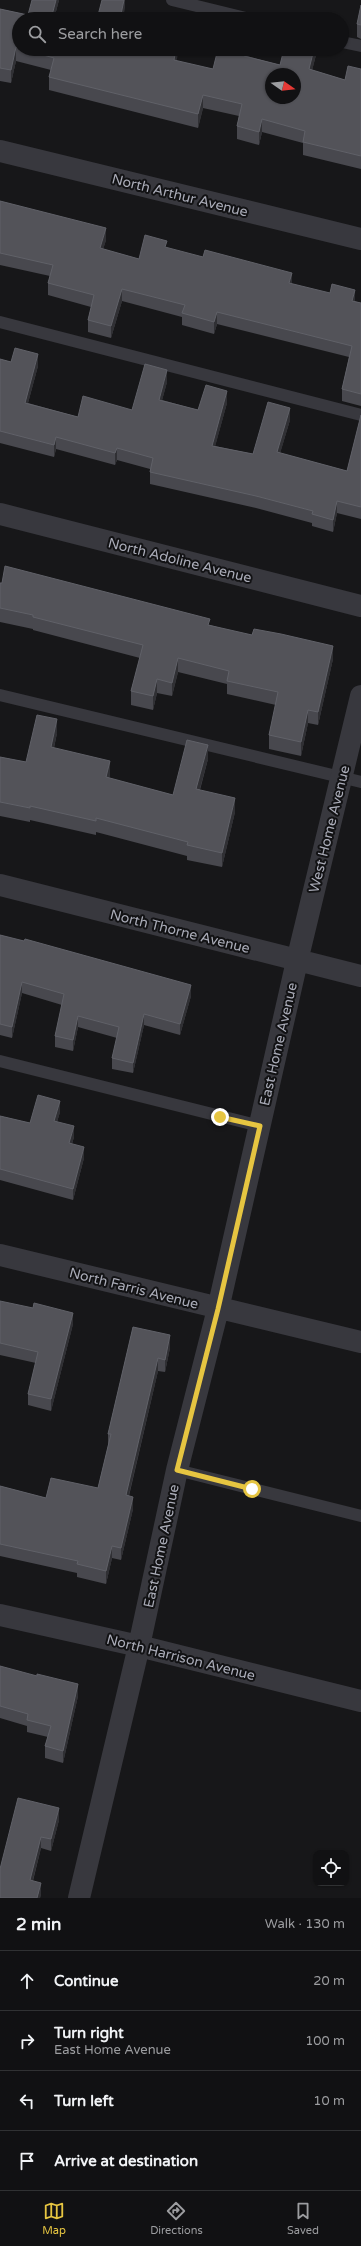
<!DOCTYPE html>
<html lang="en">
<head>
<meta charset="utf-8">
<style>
	:root { --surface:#111113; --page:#1a1a1c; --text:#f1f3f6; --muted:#9c9da0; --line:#303133; --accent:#e6c541 }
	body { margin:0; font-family:"Varela Round",sans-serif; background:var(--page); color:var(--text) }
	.controls { position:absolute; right:12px; bottom:12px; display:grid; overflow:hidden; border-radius:8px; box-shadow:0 1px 3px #0004 }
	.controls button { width:36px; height:36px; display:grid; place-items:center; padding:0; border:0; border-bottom:1px solid var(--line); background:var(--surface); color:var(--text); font:20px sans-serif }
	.compass { position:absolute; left:265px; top:68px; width:36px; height:36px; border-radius:50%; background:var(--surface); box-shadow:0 1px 3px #0004; rotate:104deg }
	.stop { position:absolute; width:12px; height:12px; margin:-9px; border:3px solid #e6c541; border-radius:50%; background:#fff }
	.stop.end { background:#e6c541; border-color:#fff; box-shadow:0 1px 4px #0008 }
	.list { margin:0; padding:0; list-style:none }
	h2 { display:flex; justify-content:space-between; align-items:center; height:52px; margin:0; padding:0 16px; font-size:17px }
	h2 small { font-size:13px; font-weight:400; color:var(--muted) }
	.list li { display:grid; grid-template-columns:26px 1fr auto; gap:12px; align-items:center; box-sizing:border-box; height:60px; padding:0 16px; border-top:1px solid var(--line) }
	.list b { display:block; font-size:15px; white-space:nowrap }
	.list p { margin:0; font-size:13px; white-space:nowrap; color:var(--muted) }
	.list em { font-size:13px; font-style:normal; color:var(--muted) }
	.icon { flex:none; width:22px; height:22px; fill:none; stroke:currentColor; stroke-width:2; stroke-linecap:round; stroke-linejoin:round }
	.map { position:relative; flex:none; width:361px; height:1898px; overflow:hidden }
	.search { position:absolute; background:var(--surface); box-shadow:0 1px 3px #0004; left:12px; right:12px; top:12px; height:44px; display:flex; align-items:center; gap:10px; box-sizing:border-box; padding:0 14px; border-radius:22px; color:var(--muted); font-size:15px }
	.sheet { height:292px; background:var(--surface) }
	nav { display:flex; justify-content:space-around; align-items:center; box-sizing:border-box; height:56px; border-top:1px solid var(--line); background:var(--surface); font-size:11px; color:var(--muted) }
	nav a { display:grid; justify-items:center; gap:2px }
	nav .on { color:var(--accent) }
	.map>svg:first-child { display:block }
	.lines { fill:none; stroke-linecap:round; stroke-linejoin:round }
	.service { stroke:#38383e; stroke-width:12 }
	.minor { stroke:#38383e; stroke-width:22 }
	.wall { fill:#48484e }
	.shaded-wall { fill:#303034 }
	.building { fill:#535359; stroke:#606168; fill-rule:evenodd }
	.route { stroke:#e6c541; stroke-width:5 }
	.labels { text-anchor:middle; stroke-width:4; stroke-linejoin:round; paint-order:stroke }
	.street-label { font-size:14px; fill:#aaacb8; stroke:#121214 }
</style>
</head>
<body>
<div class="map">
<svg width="361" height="1898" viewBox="0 0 361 1898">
	<rect width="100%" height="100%" fill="#171719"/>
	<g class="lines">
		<path class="service" d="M 172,0 L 250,19
			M 342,42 L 361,46
			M 0,322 L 361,415
			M 0,695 L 361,782
			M 0,1061 L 260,1126
			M 177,1470 L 361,1516"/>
		<path class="minor" d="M 0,151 L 361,239
			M 0,514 L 361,606
			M 0,885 L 361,976
			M 0,1255 L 361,1342
			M 0,1615 L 139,1646 L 361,1701
			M 79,1898 L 139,1646 L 177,1470 L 218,1309 L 297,961 L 361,696"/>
	</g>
	<path class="wall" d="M 59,0 L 54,19 L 19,19 L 19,49 L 151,49 L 176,61 L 213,69 L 247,56 L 280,65 L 316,49 L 316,55 L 312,70 L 345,80 L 361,69 L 361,169 L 303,155 L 303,143 L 262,132 L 259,145 L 237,139 L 237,126 L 239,116 L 203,108 L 198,128 L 49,90 L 49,77 L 51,70 L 16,61 L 11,83 L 0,81 L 0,9 L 28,15 Z
		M 361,5 L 361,39 L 357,37 L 357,24 Z
		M 0,201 L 106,240 L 103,249 L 139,259 L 167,248 L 292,284 L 361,303 L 361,406 L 342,401 L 342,389 L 349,357 L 217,324 L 214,334 L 182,325 L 182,317 L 122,301 L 111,338 L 88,332 L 88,320 L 91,307 L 48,295 L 48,283 L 50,276 L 0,265 Z
		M 0,359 L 11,362 L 38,366 L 28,403 L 78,417 L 132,410 L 167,382 L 162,400 L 198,410 L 227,403 L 215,446 L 253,454 L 290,420 L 280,453 L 347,471 L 361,415 L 361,519 L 337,513 L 333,532 L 312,526 L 312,523 L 256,508 L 150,484 L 150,469 L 117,460 L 115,465 L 56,449 L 54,457 L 0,443 Z
		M 0,583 L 210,625 L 333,659 L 318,725 L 308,723 L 301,756 L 269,749 L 269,735 L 276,705 L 227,694 L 227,684 L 178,672 L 172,696 L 157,693 L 153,710 L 131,705 L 131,691 L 140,658 L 33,630 L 33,629 L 0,622 Z
		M 57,733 L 54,748 L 110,775 L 109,778 L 173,795 L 208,759 L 200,790 L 235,812 L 222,867 L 187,860 L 187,856 L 96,832 L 96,835 L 30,820 L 30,822 L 0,816 L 0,757 L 26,762 Z
		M 0,935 L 191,996 L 180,1035 L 144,1025 L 133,1073 L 112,1069 L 112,1058 L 117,1038 L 78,1027 L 73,1051 L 55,1047 L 55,1036 L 62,1005 L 22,993 L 12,1038 L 0,1035 Z
		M 60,1112 L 57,1122 L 74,1137 L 72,1144 L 84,1158 L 73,1200 L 0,1180 L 0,1116 L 30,1123 Z
		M 0,1301 L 73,1324 L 51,1411 L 28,1405 L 28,1394 L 36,1363 L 0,1355 Z
		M 133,1327 L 170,1348 L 165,1372 L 158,1371 L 129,1496 L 133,1509 L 121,1560 L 112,1558 L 106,1584 L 77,1577 L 77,1573 L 0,1556 L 0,1486 L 46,1498 L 98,1488 L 108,1446 L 108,1434 Z
		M 0,1666 L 78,1696 L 63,1763 L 45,1758 L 45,1746 L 48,1737 L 27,1732 L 27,1726 L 0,1718 Z
		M 59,1820 L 51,1851 L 41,1848 L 33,1881 L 41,1894 L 40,1898 L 0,1898 L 0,1869 Z"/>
	<path class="shaded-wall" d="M 56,0 L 59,0 L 54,19 L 51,19 Z
		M 124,0 L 125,0 L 125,8 L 123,19 L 120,19 Z
		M 16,47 L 16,61 L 11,83 L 11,70 Z
		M 176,49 L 179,49 L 174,73 L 174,60 Z
		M 246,49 L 249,49 L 244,69 L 244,56 Z
		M 314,49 L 316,49 L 316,55 L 309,83 L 309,69 Z
		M 203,95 L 203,108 L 198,128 L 198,114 Z
		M 262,119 L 262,132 L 259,145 L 259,132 Z
		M 106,228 L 106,240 L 100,260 L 100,248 Z
		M 292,273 L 292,285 L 289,283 Z
		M 122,289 L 122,301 L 111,338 L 111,326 Z
		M 355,290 L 355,302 L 352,301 Z
		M 217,312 L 217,324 L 214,334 L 214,322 Z
		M 38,354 L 38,366 L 25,414 L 25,403 Z
		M 167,370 L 167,382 L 159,412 L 159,400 Z
		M 227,391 L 227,403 L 212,458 L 212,446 Z
		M 290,408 L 290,420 L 277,464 L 277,452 Z
		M 56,437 L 56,449 L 54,457 L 54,445 Z
		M 117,448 L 117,460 L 115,465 L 115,453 Z
		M 337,501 L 337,513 L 333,532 L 333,520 Z
		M 333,646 L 333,659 L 318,725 L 318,712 Z
		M 178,658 L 178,672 L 172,696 L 172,683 Z
		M 157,679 L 157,693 L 153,710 L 153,696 Z
		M 308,710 L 308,723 L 301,756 L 301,742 Z
		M 57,719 L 57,733 L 51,761 L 51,747 Z
		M 208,745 L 208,759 L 196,803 L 196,789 Z
		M 110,761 L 110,775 L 106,791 L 106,777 Z
		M 235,798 L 235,812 L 222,867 L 222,853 Z
		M 22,982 L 22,993 L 12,1038 L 12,1027 Z
		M 191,985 L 191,996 L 180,1035 L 180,1024 Z
		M 144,1014 L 144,1025 L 133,1073 L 133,1063 Z
		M 78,1016 L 78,1027 L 73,1051 L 73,1040 Z
		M 60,1101 L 60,1112 L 54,1132 L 54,1121 Z
		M 74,1126 L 74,1137 L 69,1154 L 69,1143 Z
		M 84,1147 L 84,1158 L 73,1200 L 73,1189 Z
		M 73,1313 L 73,1324 L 51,1411 L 51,1399 Z
		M 170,1335 L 170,1348 L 165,1372 L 165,1360 Z
		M 158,1358 L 158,1371 L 126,1507 L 126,1495 Z
		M 133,1497 L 133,1509 L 121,1560 L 121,1548 Z
		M 112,1546 L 112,1558 L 106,1584 L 106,1571 Z
		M 78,1684 L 78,1696 L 63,1763 L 63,1751 Z
		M 59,1808 L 59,1820 L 51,1851 L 51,1839 Z
		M 41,1837 L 41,1848 L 30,1891 L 30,1880 Z
		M 41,1883 L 41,1894 L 40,1898 L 37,1898 Z"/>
	<path class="building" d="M 32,0 L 56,0 L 51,19 L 19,19 L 19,48 L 16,47 L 11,70 L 0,68 L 0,9 L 28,15 Z
		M 102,0 L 124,0 L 120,19 L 97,19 Z
		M 361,5 L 361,25 L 357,24 Z
		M 22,49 L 176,49 L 174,60 L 213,69 L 218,49 L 246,49 L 244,56 L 280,65 L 284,49 L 314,49 L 309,69 L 345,80 L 348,66 L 361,69 L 361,156 L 303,142 L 305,131 L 262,119 L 259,132 L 237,126 L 242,104 L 203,95 L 198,114 L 49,77 L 54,58 ZM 271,74 L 295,74 L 295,98 L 271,98 Z
		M 0,201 L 106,228 L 100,248 L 139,259 L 145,235 L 167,241 L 165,247 L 203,257 L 205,250 L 292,273 L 289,283 L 330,293 L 332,284 L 355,290 L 352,301 L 361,303 L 361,394 L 342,389 L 352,346 L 217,312 L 214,322 L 182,313 L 185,305 L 122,289 L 111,326 L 88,320 L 94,295 L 48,283 L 53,265 L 0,253 Z
		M 15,348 L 38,354 L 25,403 L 78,417 L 83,396 L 132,410 L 145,364 L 167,370 L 159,400 L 198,410 L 206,385 L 227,391 L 212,446 L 253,454 L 268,402 L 290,408 L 277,452 L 347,471 L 361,415 L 361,507 L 337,501 L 333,520 L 312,514 L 313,511 L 256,496 L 150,472 L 153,458 L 117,448 L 115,453 L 56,437 L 54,445 L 0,431 L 0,359 L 11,362 Z
		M 5,566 L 210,619 L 208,625 L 252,635 L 254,629 L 281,634 L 333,646 L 318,712 L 308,710 L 301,742 L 269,735 L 278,692 L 227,681 L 229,671 L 178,658 L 172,683 L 157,679 L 153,696 L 131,691 L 143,645 L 33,617 L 33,615 L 0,608 L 0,583 L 2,583 Z
		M 37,715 L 57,719 L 51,747 L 110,761 L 106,777 L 173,795 L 187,740 L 208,745 L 196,789 L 235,798 L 222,853 L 187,845 L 188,842 L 96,818 L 96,821 L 30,806 L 30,808 L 0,802 L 0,757 L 26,762 Z
		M 0,935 L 24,941 L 25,939 L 191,985 L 180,1024 L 144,1014 L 133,1063 L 112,1058 L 119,1027 L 78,1016 L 73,1040 L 55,1036 L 64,994 L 22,982 L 12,1027 L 0,1024 Z
		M 38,1095 L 60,1101 L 54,1121 L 74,1126 L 69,1143 L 84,1147 L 73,1189 L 0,1169 L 0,1116 L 30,1123 Z
		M 0,1301 L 33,1308 L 34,1303 L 73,1313 L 51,1399 L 28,1394 L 38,1352 L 0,1343 Z
		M 133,1327 L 170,1335 L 165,1360 L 158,1358 L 126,1495 L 133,1497 L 121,1548 L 112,1546 L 106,1571 L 77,1564 L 78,1561 L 0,1544 L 0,1486 L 46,1498 L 51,1478 L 98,1488 L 111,1434 L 108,1434 Z
		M 0,1666 L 37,1676 L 37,1674 L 78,1684 L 63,1751 L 45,1746 L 51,1726 L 27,1720 L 28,1714 L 0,1706 Z
		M 18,1798 L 59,1808 L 51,1839 L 41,1837 L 30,1880 L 41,1883 L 37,1898 L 0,1898 L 0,1869 Z"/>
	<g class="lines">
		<path class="route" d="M 220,1117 L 260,1126 L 218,1309 L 177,1470 L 252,1489"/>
	</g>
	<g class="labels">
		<g class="street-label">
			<text transform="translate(180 195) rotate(14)" y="5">North Arthur Avenue</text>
			<text transform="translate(180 560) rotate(14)" y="5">North Adoline Avenue</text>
			<text transform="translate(329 829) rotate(-76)" y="5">West Home Avenue</text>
			<text transform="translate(180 931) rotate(14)" y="5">North Thorne Avenue</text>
			<text transform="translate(278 1044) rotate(-77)" y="5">East Home Avenue</text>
			<text transform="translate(134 1288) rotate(14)" y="5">North Farris Avenue</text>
			<text transform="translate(161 1546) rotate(-78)" y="5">East Home Avenue</text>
			<text transform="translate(181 1657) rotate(14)" y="5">North Harrison Avenue</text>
		</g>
	</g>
</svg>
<div class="controls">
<button><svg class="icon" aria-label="locate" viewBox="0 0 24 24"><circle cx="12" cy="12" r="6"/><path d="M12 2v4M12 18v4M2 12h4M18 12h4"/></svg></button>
</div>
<svg class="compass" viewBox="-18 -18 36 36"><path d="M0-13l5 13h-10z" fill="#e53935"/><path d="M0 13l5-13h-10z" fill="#9c9da0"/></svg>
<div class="stop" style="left:252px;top:1489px"></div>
<div class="stop end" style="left:220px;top:1117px"></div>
<div class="search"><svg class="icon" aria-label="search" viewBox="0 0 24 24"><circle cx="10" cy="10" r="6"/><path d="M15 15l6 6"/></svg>Search here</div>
</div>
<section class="sheet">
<h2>2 min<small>Walk · 130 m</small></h2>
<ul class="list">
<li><svg class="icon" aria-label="ahead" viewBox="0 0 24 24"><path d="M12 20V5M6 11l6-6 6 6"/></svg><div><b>Continue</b></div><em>20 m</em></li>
<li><svg class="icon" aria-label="right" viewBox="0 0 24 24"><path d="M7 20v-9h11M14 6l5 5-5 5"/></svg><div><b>Turn right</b><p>East Home Avenue</p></div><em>100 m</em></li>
<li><svg class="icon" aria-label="left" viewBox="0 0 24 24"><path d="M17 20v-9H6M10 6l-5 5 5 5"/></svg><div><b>Turn left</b></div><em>10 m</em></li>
<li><svg class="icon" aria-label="arrive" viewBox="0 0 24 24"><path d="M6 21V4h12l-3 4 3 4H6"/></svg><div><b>Arrive at destination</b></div></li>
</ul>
</section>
<nav>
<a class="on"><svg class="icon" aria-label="map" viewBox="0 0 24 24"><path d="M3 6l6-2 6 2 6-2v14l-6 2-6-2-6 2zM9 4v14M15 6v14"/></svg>Map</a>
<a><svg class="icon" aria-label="directions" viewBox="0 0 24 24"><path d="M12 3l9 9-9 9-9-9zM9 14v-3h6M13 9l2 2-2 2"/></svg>Directions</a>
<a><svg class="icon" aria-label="saved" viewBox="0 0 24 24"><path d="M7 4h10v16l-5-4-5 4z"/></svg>Saved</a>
</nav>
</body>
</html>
